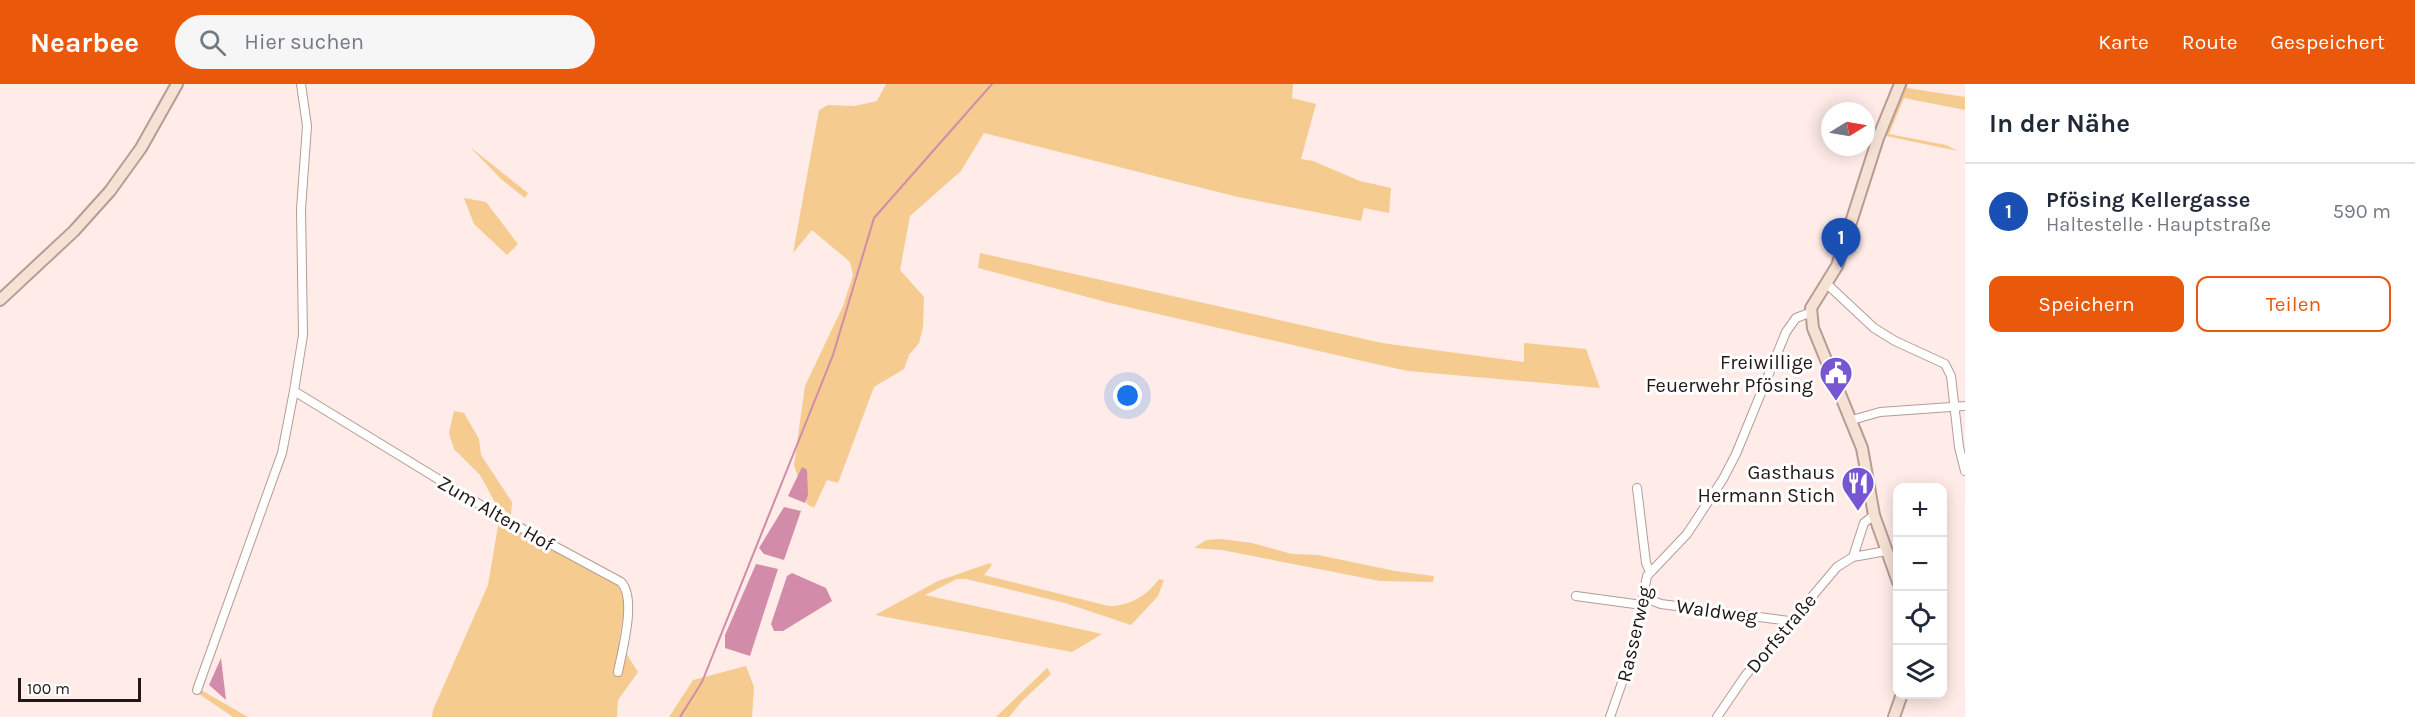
<!DOCTYPE html>
<html lang="de">
<head>
<meta charset="utf-8">
<style>
	:root { --surface:#fff; --page:#f6f6f7; --text:#1f2937; --muted:#747a83; --line:#e0e1e3; --accent:#ea580c }
	body { margin:0; font-family:Karla,sans-serif; background:var(--page); color:var(--text) }
	.controls { position:absolute; right:18px; bottom:18px; display:grid; overflow:hidden; border-radius:12px; box-shadow:0 3px 15px #0003 }
	.controls button { width:54px; height:54px; display:grid; place-items:center; padding:0; border:0; border-bottom:2px solid var(--line); background:var(--surface); color:var(--text); font:30px sans-serif }
	.compass { position:absolute; left:1821px; top:18px; width:54px; height:54px; border-radius:50%; background:var(--surface); box-shadow:0 3px 15px #0003; rotate:79deg }
	.scale { position:absolute; left:18px; bottom:15px; width:123px; box-sizing:border-box; padding-left:6px; border:3px solid #211714; border-top:0; font-size:16px; line-height:21px; white-space:nowrap; color:#211714; -webkit-text-stroke:4px #fff; paint-order:stroke }
	.you { position:absolute; left:1128px; top:312px; width:21px; height:21px; margin:-15px; border:4px solid #fff; border-radius:50%; background:#1a73e8; box-shadow:0 0 0 9px #1a73e833 }
	.badge { display:grid; place-items:center; width:39px; height:39px; border-radius:50%; background:var(--accent); color:#fff; font-size:20px; font-weight:700 }
	.pin { position:absolute; translate:-50% -50px; filter:drop-shadow(0 2px 3px #0008) }
	.pin::after { content:''; position:absolute; top:32px; width:21px; height:18px; background:inherit; clip-path:polygon(0 0,100% 0,50% 100%) }
	.list { margin:0; padding:0; list-style:none }
	h2 { display:flex; justify-content:space-between; align-items:center; height:78px; margin:0; padding:0 24px; font-size:26px }
	h2 small { font-size:20px; font-weight:400; color:var(--muted) }
	.list li { display:grid; grid-template-columns:39px 1fr auto; gap:18px; align-items:center; box-sizing:border-box; height:96px; padding:0 24px; border-top:2px solid var(--line) }
	.list b { display:block; font-size:22px; white-space:nowrap }
	.list p { margin:0; font-size:20px; white-space:nowrap; color:var(--muted) }
	.list em { font-size:20px; font-style:normal; color:var(--muted) }
	.actions { display:flex; gap:12px; padding:18px 24px }
	.actions a { flex:1; padding:14px 0; border:2px solid var(--accent); border-radius:12px; text-align:center; font-size:21px; color:var(--accent) }
	.actions .main { background:var(--accent); color:#fff }
	.icon { flex:none; width:33px; height:33px; fill:none; stroke:currentColor; stroke-width:2; stroke-linecap:round; stroke-linejoin:round }
	.map { position:relative; flex:none; width:1965px; height:633px; overflow:hidden }
	header { display:flex; align-items:center; gap:36px; box-sizing:border-box; height:84px; padding:0 30px; background:var(--accent); color:#fff }
	header strong { font-size:28px }
	nav { display:flex; gap:33px; margin-inline-start:auto; font-size:21px }
	.search { width:420px; height:54px; background:var(--page); display:flex; align-items:center; gap:15px; box-sizing:border-box; padding:0 21px; border-radius:33px; color:var(--muted); font-size:22px }
	main { display:flex }
	aside { flex:1; background:var(--surface) }
	.map>svg:first-child { display:block }
	.green { fill:#f5cb90 }
	.water { fill:#d28ca9 }
	.lines { fill:none; stroke-linecap:round; stroke-linejoin:round }
	.stream { stroke:#d28ca9; stroke-width:2 }
	.street-casing { stroke:#b79b94; stroke-width:10 }
	.secondary-casing { stroke:#b79b94; stroke-width:14 }
	.street { stroke:#fff; stroke-width:8 }
	.secondary { stroke:#f5e2d5; stroke-width:10 }
	.labels { text-anchor:middle; stroke-width:6; stroke-linejoin:round; paint-order:stroke }
	.poi-label { font-size:20px; fill:#211714; stroke:#fff; text-anchor:end }
	.street-label { font-size:20px; fill:#211714; stroke:#fff }
</style>
</head>
<body>
<header>
<strong>Nearbee</strong>
<div class="search"><svg class="icon" aria-label="search" viewBox="0 0 24 24"><circle cx="10" cy="10" r="6"/><path d="M15 15l6 6"/></svg>Hier suchen</div>
<nav><a>Karte</a><a>Route</a><a>Gespeichert</a></nav>
</header>
<main>
<div class="map">
<svg width="1965" height="633" viewBox="0 0 1965 633">
	<rect width="100%" height="100%" fill="#ffece8"/>
	<path class="green" d="M 886,0 L 1293,0 L 1292,14 L 1316,20 L 1301,75 L 1313,77 L 1360,97 L 1391,104 L 1389,129 L 1364,124 L 1361,137 L 1238,113 L 984,49 L 961,87 L 910,132 L 900,186 L 924,213 L 923,243 L 919,259 L 909,271 L 904,285 L 874,303 L 838,399 L 827,396 L 814,424 L 807,420 L 794,381 L 805,302 L 843,222 L 853,191 L 850,178 L 812,146 L 793,169 L 819,26 L 828,21 L 855,22 L 877,17 Z
		M 1904,0 L 1908,0 L 1907,4 L 1965,13 L 1965,26 L 1904,14 L 1889,50 L 1946,61 L 1958,67 L 1886,52 L 1885,48 Z
		M 470,63 L 528,109 L 525,114 L 502,96 Z
		M 464,114 L 486,118 L 518,160 L 507,171 L 474,140 Z
		M 980,169 L 1382,259 L 1524,278 L 1524,259 L 1586,265 L 1600,304 L 1408,287 L 1380,281 L 1110,219 L 978,184 Z
		M 454,327 L 464,329 L 479,355 L 481,371 L 512,418 L 511,431 L 496,420 L 480,391 L 454,365 L 449,349 Z
		M 499,436 L 617,501 L 626,514 L 619,558 L 638,588 L 618,616 L 617,633 L 432,633 L 433,626 L 488,501 Z
		M 1221,455 L 1252,459 L 1292,470 L 1318,471 L 1395,487 L 1434,492 L 1433,498 L 1380,497 L 1222,466 L 1194,464 L 1206,456 Z
		M 990,479 L 992,481 L 984,491 L 1109,522 C 1129,522 1147,512 1159,495 L 1164,496 L 1158,512 L 1131,541 L 1065,519 L 966,495 L 957,495 L 925,511 L 1102,550 L 1072,568 L 875,531 L 938,497 Z
		M 746,582 L 754,603 L 752,633 L 669,633 L 693,596 Z
		M 1047,584 L 1051,590 L 1022,617 L 1009,633 L 996,633 Z
		M 201,606 L 248,633 L 233,633 L 199,610 Z"/>
	<path class="water" d="M 802,383 L 807,386 L 808,411 L 805,419 L 788,412 Z
		M 784,423 L 801,427 L 784,476 L 764,470 L 759,464 Z
		M 756,480 L 778,485 L 750,572 L 725,564 L 725,551 Z
		M 792,489 L 826,504 L 832,517 L 783,547 L 774,547 L 771,540 L 787,492 Z
		M 221,574 L 226,616 L 209,601 Z"/>
	<g class="lines">
		<path class="stream" d="M 680,633 L 702,598 L 833,271 L 874,134 L 992,0"/>
		<g class="street-casing">
			<path id="street" d="M 1827,200 L 1874,244 L 1895,257 L 1945,280 L 1951,292 L 1959,363 L 1965,387
				M 294,307 L 497,431 L 621,498 C 637,514 622,567 618,588
				M 1852,336 L 1880,328 L 1965,322
				M 1637,404 L 1646,479 L 1650,488
				M 1853,473 L 1864,439 L 1874,431
				M 1576,512 L 1642,521
				M 1645,514 L 1661,520 L 1789,537
				M 197,606 L 282,369 L 294,307 L 303,251 L 301,125 L 307,42 L 301,0
				M 1610,633 L 1632,570 L 1647,492 L 1687,450 L 1723,395 L 1736,370 L 1786,248 L 1796,234 L 1809,229
				M 1717,633 L 1745,592 L 1837,483 L 1853,473 L 1886,467"/>
		</g>
		<g class="secondary-casing">
			<path id="secondary" d="M 0,216 L 74,147 L 110,107 L 141,64 L 177,0
				M 1898,498 L 1874,431 L 1862,364 L 1813,244 L 1811,224 L 1837,182 L 1878,54 L 1900,0
				M 1894,633 L 1902,610"/>
		</g>
		<use href="#street" class="street"/>
		<use href="#secondary" class="secondary"/>
	</g>
	<defs>
		<g id="civic-pin" transform="scale(1.725)"><path d="M0 17L-7.5 6A9.5 9.5 0 1 1 7.5 6Z" fill="#7757d1" stroke="#fff"/><path d="M-.6-6.5H3V-4.5H.6V-3L4-1V1h2V6H-6V1h2V-1L-.6-3ZM-1.2 2.5V6h2.4V2.5Z" fill="#fff"/></g>
		<g id="restaurant-pin" transform="scale(1.725)"><path d="M0 17L-7.5 6A9.5 9.5 0 1 1 7.5 6Z" fill="#7757d1" stroke="#fff"/><path d="M-5-6h1v4h1v-4h1v4h1v-4h1v5L-1.5 .5V6h-2V.5L-5-1ZM5-6V6H3V1.5H1.5Q1.5-4 5-6Z" fill="#fff"/></g>
	</defs>
	<g fill-rule="evenodd">
		<use href="#civic-pin" x="1836" y="289"/>
		<use href="#restaurant-pin" x="1858" y="399"/>
	</g>
	<g class="labels">
		<g class="poi-label">
			<text x="1813" y="285">Freiwillige<tspan x="1813" dy="23">Feuerwehr Pfösing</tspan></text>
			<text x="1835" y="395">Gasthaus<tspan x="1835" dy="23">Hermann Stich</tspan></text>
		</g>
		<g class="street-label">
			<text transform="translate(496 429) rotate(30)" y="7">Zum Alten Hof</text>
			<text transform="translate(1717 527) rotate(8)" y="7">Waldweg</text>
			<text transform="translate(1781 549) rotate(-50)" y="7">Dorfstraße</text>
			<text transform="translate(1634 550) rotate(-77)" y="7">Rasserweg</text>
		</g>
	</g>
</svg>
<div class="controls">
<button>+</button>
<button>−</button>
<button><svg class="icon" aria-label="locate" viewBox="0 0 24 24"><circle cx="12" cy="12" r="6"/><path d="M12 2v4M12 18v4M2 12h4M18 12h4"/></svg></button>
<button><svg class="icon" aria-label="layers" viewBox="0 0 24 24"><path d="M12 4l9 5-9 5-9-5zM3 14l9 5 9-5"/></svg></button>
</div>
<svg class="compass" viewBox="-18 -18 36 36"><path d="M0-13l5 13h-10z" fill="#e53935"/><path d="M0 13l5-13h-10z" fill="#747a83"/></svg>
<div class="scale">100 m</div>
<div class="you"></div>
<div class="pin badge" style="left:1841px;top:184px;background:#1a4fb4">1</div>
</div>
<aside>
<h2>In der Nähe<small></small></h2>
<ul class="list">
<li><span class="badge" style="background:#1a4fb4">1</span><div><b>Pfösing Kellergasse</b><p>Haltestelle · Hauptstraße</p></div><em>590 m</em></li>
</ul>
<div class="actions"><a class="main">Speichern</a><a>Teilen</a></div>
</aside>
</main>
</body>
</html>
